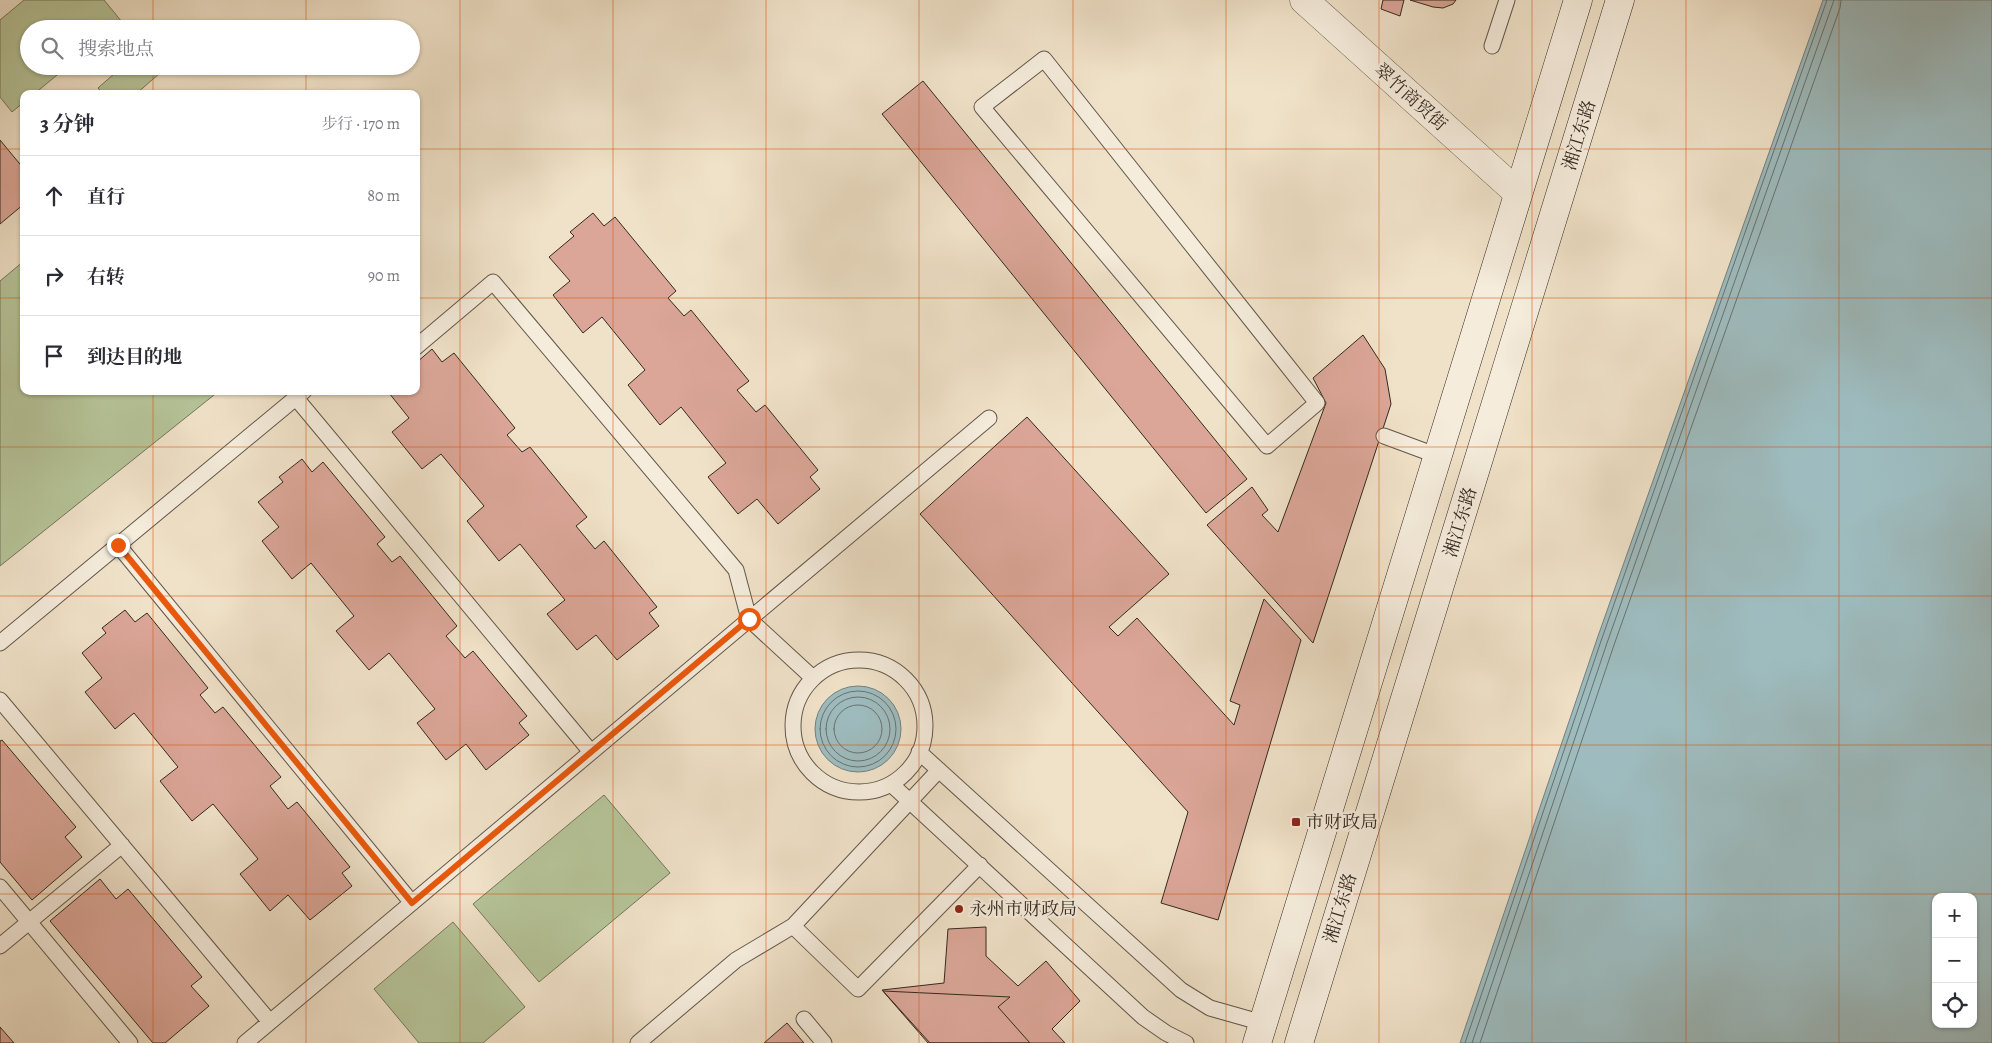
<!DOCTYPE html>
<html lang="zh">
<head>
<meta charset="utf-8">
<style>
	:root { --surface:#fff; --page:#f7f7f7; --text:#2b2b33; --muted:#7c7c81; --line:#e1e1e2 }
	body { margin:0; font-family:Alegreya,"Noto Serif SC",serif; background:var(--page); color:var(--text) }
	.controls { position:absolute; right:15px; bottom:15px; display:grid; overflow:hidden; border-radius:10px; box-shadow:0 1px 4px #0004 }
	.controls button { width:45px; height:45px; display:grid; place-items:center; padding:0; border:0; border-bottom:1px solid var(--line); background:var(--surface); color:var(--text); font:25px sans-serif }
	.stop { position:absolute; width:15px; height:15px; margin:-11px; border:4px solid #ea580c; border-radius:50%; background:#fff }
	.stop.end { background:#ea580c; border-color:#fff; box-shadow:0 1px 5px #0008 }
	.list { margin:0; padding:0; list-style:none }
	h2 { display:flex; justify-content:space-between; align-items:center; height:65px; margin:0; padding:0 20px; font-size:21px }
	h2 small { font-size:16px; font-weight:400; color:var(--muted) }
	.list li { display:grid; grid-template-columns:32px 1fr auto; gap:15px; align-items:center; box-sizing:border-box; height:80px; padding:0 20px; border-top:1px solid var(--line) }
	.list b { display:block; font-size:19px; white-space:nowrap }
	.list em { font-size:16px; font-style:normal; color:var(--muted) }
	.icon { flex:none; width:28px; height:28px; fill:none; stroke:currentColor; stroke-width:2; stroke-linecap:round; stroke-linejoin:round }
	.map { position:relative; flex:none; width:1992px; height:1043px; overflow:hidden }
	.search { position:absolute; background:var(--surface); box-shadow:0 1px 4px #0004; left:20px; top:20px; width:400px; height:55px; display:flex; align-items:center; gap:12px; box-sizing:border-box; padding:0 18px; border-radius:28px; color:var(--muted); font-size:19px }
	.panel { position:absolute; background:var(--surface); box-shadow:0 1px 4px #0004; left:20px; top:90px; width:400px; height:305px; border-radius:10px }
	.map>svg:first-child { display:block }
	.green { fill:#b6c499; stroke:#74765d }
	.water { fill:#9ebcbf; stroke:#738180; fill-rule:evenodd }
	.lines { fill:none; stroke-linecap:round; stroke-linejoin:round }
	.shore { stroke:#687270; stroke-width:1 }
	.building { fill:#dba698; stroke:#332921 }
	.lane-casing { stroke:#62574b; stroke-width:17 }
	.street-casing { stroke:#62574b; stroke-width:29 }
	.secondary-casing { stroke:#332921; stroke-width:29 }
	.lane { stroke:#f5ecdc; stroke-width:15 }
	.street { stroke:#f5ecdc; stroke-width:28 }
	.secondary { stroke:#f5ecdc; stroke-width:28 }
	.route { stroke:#ea580c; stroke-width:6 }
	.grid { fill:none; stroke:#d6540e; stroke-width:1; stroke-opacity:0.55 }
	.poi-dot { fill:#8f2418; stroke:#f5ecdc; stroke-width:2 }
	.labels { text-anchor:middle; stroke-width:4.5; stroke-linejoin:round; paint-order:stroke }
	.street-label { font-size:18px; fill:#332921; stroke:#f5ecdc }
	.poi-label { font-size:18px; fill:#332921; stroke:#f5ecdc; text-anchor:start }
</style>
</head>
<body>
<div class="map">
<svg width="1992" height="1043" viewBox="0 0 1992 1043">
	<rect width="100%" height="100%" fill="#f0e2c9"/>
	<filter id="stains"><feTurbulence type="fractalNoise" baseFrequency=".004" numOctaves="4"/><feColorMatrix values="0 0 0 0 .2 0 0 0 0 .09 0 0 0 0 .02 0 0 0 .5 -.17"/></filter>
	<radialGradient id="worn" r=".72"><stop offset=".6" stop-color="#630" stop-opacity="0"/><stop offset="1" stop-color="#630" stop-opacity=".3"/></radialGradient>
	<path class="green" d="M 24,0 L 104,0 L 122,22 L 114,29 L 29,29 L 29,66 L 68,66 L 34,94 L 24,94 L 24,102 L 12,112 L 0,97 L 0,20 Z
		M 123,66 L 168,66 L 136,94 L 103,94 L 98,88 Z
		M 24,261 L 24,391 L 219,391 L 0,566 L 0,281 Z
		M 604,795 L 670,873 L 539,982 L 473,904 Z
		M 453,922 L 525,1007 L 483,1043 L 419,1043 L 374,989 Z"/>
	<path class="water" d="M 1823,0 L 1992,0 L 1992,1043 L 1460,1043 L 1597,639 ZM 1936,897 L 1973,897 L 1973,1024 L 1936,1024 Z
		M815 729a43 43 0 1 1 86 0a43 43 0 1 1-86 0Z"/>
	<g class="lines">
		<path class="shore" d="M820 729a38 38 0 1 1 76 0a38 38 0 1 1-76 0Z
			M826 729a32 32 0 1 1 64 0a32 32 0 1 1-64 0Z
			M834 729a24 24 0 1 1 48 0a24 24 0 1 1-48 0Z
			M 1465,1043 L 1601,641 L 1827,0
			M 1472,1043 L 1607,643 L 1834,0
			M 1480,1043 L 1614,645 L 1840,8 L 1841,0"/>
	</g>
	<path class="building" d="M 1383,0 L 1404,0 L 1400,16 L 1381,9 Z
		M 1410,0 L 1456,0 L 1453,4 L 1443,8 L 1433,7 Z
		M 923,81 L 1247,479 L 1206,513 L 882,114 Z
		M 0,140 L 24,169 L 24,204 L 0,224 Z
		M 593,213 L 604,226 L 615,217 L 676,291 L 668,298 L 684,316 L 691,310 L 749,381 L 737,390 L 756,412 L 765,405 L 818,470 L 810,477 L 820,489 L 778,524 L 757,499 L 738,514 L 708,477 L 726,463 L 681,407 L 660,425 L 628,385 L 645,370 L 602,317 L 583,333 L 553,295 L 570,281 L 549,257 L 574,236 L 570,232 Z
		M 1363,335 L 1385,369 L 1391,404 L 1313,643 L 1207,525 L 1252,487 L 1268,510 L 1262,515 L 1278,532 L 1326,403 L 1313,378 Z
		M 432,349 L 442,362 L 454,353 L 515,428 L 507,435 L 522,452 L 530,447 L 587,517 L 576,526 L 595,549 L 604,541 L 657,607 L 649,613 L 659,626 L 617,660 L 596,635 L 577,650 L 547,614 L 565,600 L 520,544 L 499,561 L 467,521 L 484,506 L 441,454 L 422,469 L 392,432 L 409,418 L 389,393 L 391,391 L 416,391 L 416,363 Z
		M 1027,417 L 1169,574 L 1109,627 L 1118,636 L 1137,618 L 1234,725 L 1240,705 L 1230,701 L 1264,599 L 1301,640 L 1218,920 L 1161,903 L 1188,812 L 920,514 Z
		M 302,459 L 312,472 L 323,462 L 385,537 L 377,544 L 392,562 L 400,556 L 457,626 L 446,636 L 465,658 L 473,651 L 527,716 L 519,723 L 529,735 L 486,770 L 466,744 L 446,760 L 417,723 L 435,709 L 389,653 L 369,670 L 336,631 L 354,616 L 311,563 L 292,579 L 262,541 L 279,527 L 258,502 L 283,482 L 279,477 Z
		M 125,610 L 135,622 L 147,613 L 208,688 L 200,695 L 215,713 L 223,707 L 281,777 L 270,786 L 288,809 L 297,802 L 350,867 L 342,873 L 352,886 L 310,920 L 288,895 L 270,911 L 240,874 L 258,859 L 213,804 L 192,821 L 160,781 L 178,767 L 134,713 L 115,729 L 85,692 L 102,678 L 82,653 L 106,633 L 102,628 Z
		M 2,740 L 76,827 L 65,837 L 82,857 L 32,900 L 0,862 L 0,741 Z
		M 100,879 L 116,899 L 128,889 L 202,977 L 191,986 L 209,1006 L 165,1043 L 153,1043 L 50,921 Z
		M 986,927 L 986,956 L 1018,986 L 1046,961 L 1080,1001 L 1052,1029 L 1065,1043 L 928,1043 L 882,990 L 944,983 L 948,929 Z
		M 883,991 L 1010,997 L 998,1007 L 1030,1043 L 930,1043 Z
		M 787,1023 L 804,1043 L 764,1043 Z
		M 0,1027 L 14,1043 L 0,1043 Z"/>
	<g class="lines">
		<g class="lane-casing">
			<path id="lane" d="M 1492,46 L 1507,0
				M 1044,59 L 1317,403 L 1267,446 L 982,107 Z
				M 416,347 L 493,282 L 736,570 L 749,619 L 813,678
				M 296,398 L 591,752
				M 1384,436 L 1438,456
				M 118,545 L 412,903
				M 0,643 L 304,391
				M793 726a66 66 0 1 1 132 0a66 66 0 1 1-132 0Z
				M 0,700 L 270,1022
				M 919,752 L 1181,990 L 1210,1008 L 1263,1023
				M 939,770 L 793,926 L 858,989 L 980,865
				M 891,784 L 1143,1017 L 1166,1033 L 1186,1043
				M 0,887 L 130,1043
				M 0,946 L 122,845
				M 804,1019 L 824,1043
				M 245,1043 L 989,418
				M 638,1043 L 736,960 L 793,926"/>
		</g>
		<g class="street-casing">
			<path id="street" d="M 1304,0 L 1518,193"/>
		</g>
		<g class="secondary-casing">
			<path id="secondary" d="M 1257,1043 L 1578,0
				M 1299,1043 L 1620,0"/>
		</g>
		<use href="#lane" class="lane"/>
		<use href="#street" class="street"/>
		<use href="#secondary" class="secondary"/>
	</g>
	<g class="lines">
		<path class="route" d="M 118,545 L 412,903 L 749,619"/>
	</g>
	<path class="grid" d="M 153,0 L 153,29M 306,0 L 306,29M 460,0 L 460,1043M 613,0 L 613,1043M 766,0 L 766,1043M 919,0 L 919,1043M 1073,0 L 1073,1043M 1226,0 L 1226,1043M 1379,0 L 1379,1043M 1532,0 L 1532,1043M 1686,0 L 1686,1043M 1839,0 L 1839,1043M 153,66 L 153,94M 306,66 L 306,94M 0,149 L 24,149M 416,149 L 1992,149M 0,298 L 24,298M 416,298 L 1992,298M 153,391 L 153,1043M 306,391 L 306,1043M 0,447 L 1992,447M 0,596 L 1992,596M 0,745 L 1992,745M 0,894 L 1992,894"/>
	<g class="poi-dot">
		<rect x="1291" y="817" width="10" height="10" rx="2.5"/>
		<circle cx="959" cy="909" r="5"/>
	</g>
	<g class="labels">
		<g class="street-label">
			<text transform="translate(1411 97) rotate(42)" y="6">翠竹商贸街</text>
			<text transform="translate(1579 135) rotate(-73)" y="6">湘江东路</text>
			<text transform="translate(1460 522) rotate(-73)" y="6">湘江东路</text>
			<text transform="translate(1340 908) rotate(-73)" y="6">湘江东路</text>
		</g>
		<g class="poi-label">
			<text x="1306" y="828">市财政局</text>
			<text x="969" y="915">永州市财政局</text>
		</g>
	</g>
	<rect width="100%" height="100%" filter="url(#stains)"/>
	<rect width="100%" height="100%" fill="url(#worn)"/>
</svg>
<div class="controls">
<button>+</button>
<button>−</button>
<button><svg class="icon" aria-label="locate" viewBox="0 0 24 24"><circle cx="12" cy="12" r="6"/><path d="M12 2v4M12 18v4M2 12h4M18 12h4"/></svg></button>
</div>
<div class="stop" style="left:749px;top:619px"></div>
<div class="stop end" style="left:118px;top:545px"></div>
<div class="search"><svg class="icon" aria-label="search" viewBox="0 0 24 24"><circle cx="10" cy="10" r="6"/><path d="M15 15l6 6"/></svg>搜索地点</div>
<section class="panel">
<h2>3 分钟<small>步行 · 170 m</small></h2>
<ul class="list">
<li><svg class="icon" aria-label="ahead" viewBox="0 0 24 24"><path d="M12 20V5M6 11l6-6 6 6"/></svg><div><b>直行</b></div><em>80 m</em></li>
<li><svg class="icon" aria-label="right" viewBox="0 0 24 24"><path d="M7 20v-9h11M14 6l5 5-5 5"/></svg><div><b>右转</b></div><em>90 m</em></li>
<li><svg class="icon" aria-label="arrive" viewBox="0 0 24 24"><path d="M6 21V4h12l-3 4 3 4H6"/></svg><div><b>到达目的地</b></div></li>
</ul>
</section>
</div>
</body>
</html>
